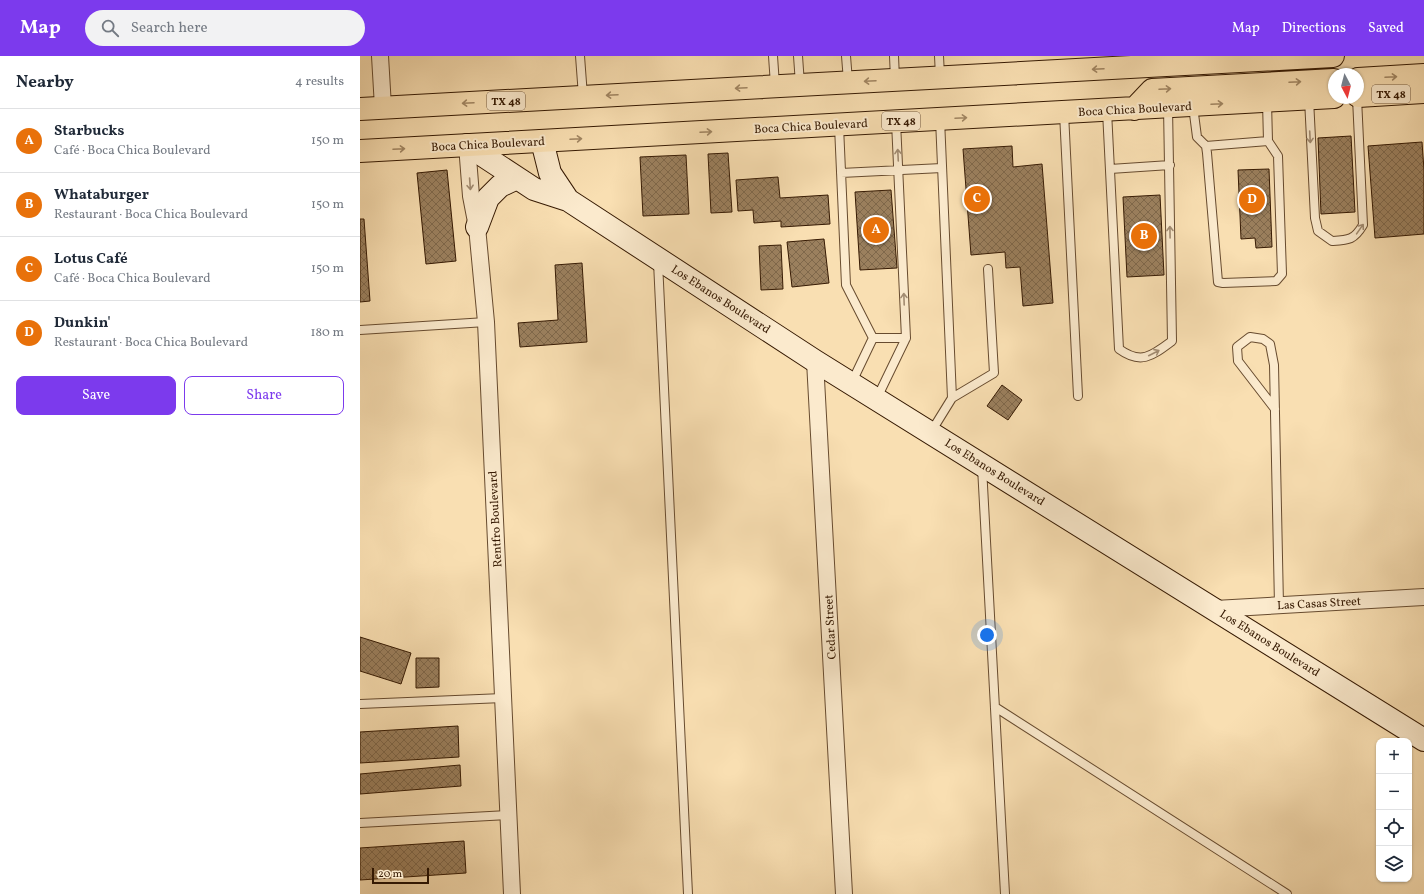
<!DOCTYPE html>
<html lang="en">
<head>
<meta charset="utf-8">
<style>
	:root { --surface:#fff; --page:#f2f2f3; --text:#1f2937; --muted:#747a83; --line:#e0e1e3; --accent:#7c3aed }
	body { margin:0; font-family:Vollkorn,serif; background:var(--page); color:var(--text) }
	.controls { position:absolute; right:12px; bottom:12px; display:grid; overflow:hidden; border-radius:8px; box-shadow:0 1px 3px #0004 }
	.controls button { width:36px; height:36px; display:grid; place-items:center; padding:0; border:0; border-bottom:1px solid var(--line); background:var(--surface); color:var(--text); font:20px sans-serif }
	.compass { position:absolute; left:968px; top:12px; width:36px; height:36px; border-radius:50%; background:var(--surface); box-shadow:0 1px 3px #0004; rotate:173deg }
	.scale { position:absolute; left:12px; bottom:10px; width:57px; box-sizing:border-box; padding-left:4px; border:2px solid #361a03; border-top:0; font-size:11px; line-height:14px; white-space:nowrap; color:#361a03; -webkit-text-stroke:3px #fbeacd; paint-order:stroke }
	.you { position:absolute; left:627px; top:579px; width:14px; height:14px; margin:-10px; border:3px solid #fff; border-radius:50%; background:#1a73e8; box-shadow:0 0 0 6px #1a73e833 }
	.badge { display:grid; place-items:center; width:26px; height:26px; border-radius:50%; background:var(--accent); color:#fff; font-size:13px; font-weight:700 }
	.pin { position:absolute; translate:-50% -50%; border:2px solid #fff; box-shadow:0 1px 4px #0006 }
	.list { margin:0; padding:0; list-style:none }
	h2 { display:flex; justify-content:space-between; align-items:center; height:52px; margin:0; padding:0 16px; font-size:17px }
	h2 small { font-size:13px; font-weight:400; color:var(--muted) }
	.list li { display:grid; grid-template-columns:26px 1fr auto; gap:12px; align-items:center; box-sizing:border-box; height:64px; padding:0 16px; border-top:1px solid var(--line) }
	.list b { display:block; font-size:15px; white-space:nowrap }
	.list p { margin:0; font-size:13px; white-space:nowrap; color:var(--muted) }
	.list em { font-size:13px; font-style:normal; color:var(--muted) }
	.actions { display:flex; gap:8px; padding:12px 16px }
	.actions a { flex:1; padding:9px 0; border:1px solid var(--accent); border-radius:8px; text-align:center; font-size:14px; color:var(--accent) }
	.actions .main { background:var(--accent); color:#fff }
	.icon { flex:none; width:22px; height:22px; fill:none; stroke:currentColor; stroke-width:2; stroke-linecap:round; stroke-linejoin:round }
	.map { position:relative; flex:none; width:1064px; height:838px; overflow:hidden }
	header { display:flex; align-items:center; gap:24px; box-sizing:border-box; height:56px; padding:0 20px; background:var(--accent); color:#fff }
	header strong { font-size:19px }
	nav { display:flex; gap:22px; margin-inline-start:auto; font-size:14px }
	.search { width:280px; height:36px; background:var(--page); display:flex; align-items:center; gap:10px; box-sizing:border-box; padding:0 14px; border-radius:22px; color:var(--muted); font-size:15px }
	main { display:flex }
	aside { flex:1; background:var(--surface) }
	.map>svg:first-child { display:block }
	.building { fill:url(#building-cross-hatch); stroke:#361a03 }
	.lines { fill:none; stroke-linecap:round; stroke-linejoin:round }
	.lane-casing { stroke:#674b2f; stroke-width:10 }
	.street-casing { stroke:#674b2f; stroke-width:18 }
	.secondary-casing { stroke:#361a03; stroke-width:24 }
	.primary-casing { stroke:#361a03; stroke-width:24 }
	.lane { stroke:#fbeacd; stroke-width:8 }
	.street { stroke:#fbeacd; stroke-width:16 }
	.secondary { stroke:#fbeacd; stroke-width:22 }
	.primary { stroke:#f9dfb2; stroke-width:22 }
	.oneway { stroke:#a18663 }
	.oneway2 { stroke:#a28c72 }
	.labels { text-anchor:middle; stroke-width:4; stroke-linejoin:round; paint-order:stroke }
	.shield { fill:#fbeacd; stroke:#715840; stroke-width:1 }
	.shield-label { font-size:11px; font-weight:bold; fill:#361a03 }
	.street-label { font-size:12px; fill:#361a03; stroke:#fbeacd }
</style>
</head>
<body>
<header>
<strong>Map</strong>
<div class="search"><svg class="icon" aria-label="search" viewBox="0 0 24 24"><circle cx="10" cy="10" r="6"/><path d="M15 15l6 6"/></svg>Search here</div>
<nav><a>Map</a><a>Directions</a><a>Saved</a></nav>
</header>
<main>
<aside>
<h2>Nearby<small>4 results</small></h2>
<ul class="list">
<li><span class="badge" style="background:#e8710a">A</span><div><b>Starbucks</b><p>Café · Boca Chica Boulevard</p></div><em>150 m</em></li>
<li><span class="badge" style="background:#e8710a">B</span><div><b>Whataburger</b><p>Restaurant · Boca Chica Boulevard</p></div><em>150 m</em></li>
<li><span class="badge" style="background:#e8710a">C</span><div><b>Lotus Café</b><p>Café · Boca Chica Boulevard</p></div><em>150 m</em></li>
<li><span class="badge" style="background:#e8710a">D</span><div><b>Dunkin'</b><p>Restaurant · Boca Chica Boulevard</p></div><em>180 m</em></li>
</ul>
<div class="actions"><a class="main">Save</a><a>Share</a></div>
</aside>
<div class="map">
<svg width="1064" height="838" viewBox="0 0 1064 838">
	<defs>
		<pattern id="building-cross-hatch" width="8" height="8" patternUnits="userSpaceOnUse"><rect width="8" height="8" fill="#9b805e"/><path d="M0 0l8 8M0 8l8-8" fill="none" stroke="#7f684b"/></pattern>
	</defs>
	<rect width="100%" height="100%" fill="#f9dfb2"/>
	<filter id="stains"><feTurbulence type="fractalNoise" baseFrequency=".005" numOctaves="4"/><feColorMatrix values="0 0 0 0 .2 0 0 0 0 .09 0 0 0 0 .02 0 0 0 .5 -.17"/></filter>
	<radialGradient id="worn" r=".72"><stop offset=".6" stop-color="#630" stop-opacity="0"/><stop offset="1" stop-color="#630" stop-opacity=".3"/></radialGradient>
	<path class="building" d="M 991,80 L 995,156 L 961,158 L 958,82 Z
		M 1062,86 L 1064,114 L 1064,178 L 1015,182 L 1008,90 Z
		M 652,90 L 653,111 L 682,108 L 693,247 L 663,250 L 660,211 L 646,212 L 645,196 L 611,199 L 603,93 Z
		M 368,97 L 372,156 L 351,157 L 348,98 Z
		M 326,99 L 329,158 L 283,160 L 280,101 Z
		M 909,113 L 912,191 L 896,192 L 895,182 L 881,183 L 878,114 Z
		M 87,114 L 96,205 L 66,208 L 57,117 Z
		M 418,121 L 420,142 L 468,139 L 470,168 L 421,171 L 421,165 L 394,167 L 393,154 L 378,155 L 376,124 Z
		M 531,134 L 537,212 L 500,214 L 495,136 Z
		M 800,139 L 804,219 L 767,221 L 763,141 Z
		M 0,163 L 4,163 L 10,245 L 0,246 Z
		M 464,183 L 469,227 L 432,231 L 427,186 Z
		M 421,189 L 423,233 L 401,234 L 399,190 Z
		M 222,207 L 227,286 L 160,291 L 158,267 L 198,264 L 195,209 Z
		M 642,329 L 662,344 L 648,364 L 627,350 Z
		M 0,581 L 51,597 L 41,628 L 0,615 Z
		M 56,602 L 79,602 L 79,631 L 56,632 Z
		M 98,670 L 99,701 L 0,707 L 0,676 Z
		M 100,709 L 101,730 L 0,738 L 0,718 Z
		M 104,785 L 106,817 L 0,824 L 0,792 Z"/>
	<g class="lines">
		<g class="lane-casing">
			<path id="lane" d="M 220,0 L 223,40
				M 413,0 L 415,29
				M 438,0 L 440,28
				M 486,0 L 488,25
				M 534,0 L 535,23
				M 579,0 L 580,20
				M 949,43 L 955,162 L 958,175 L 972,185 C 989,184 994,184 1003,169 L 997,42
				M 833,50 L 837,81 L 846,90 L 847,97 L 858,226 L 863,227 L 916,225 L 922,218 L 918,100 L 908,85 L 907,46
				M 747,55 L 759,293 C 781,309 792,300 812,285 L 808,51
				M 704,57 L 718,340
				M 580,63 L 592,342
				M 479,70 L 486,229 L 513,282 L 492,326
				M 846,90 L 908,85
				M 750,113 L 810,109
				M 481,117 L 582,112
				M 298,206 L 328,838
				M 0,274 L 126,266
				M 513,282 L 546,282
				M 517,342 L 546,282 L 536,66
				M 915,353 L 878,305 L 877,291 L 890,281 L 903,283 L 910,288 L 914,309 L 919,549
				M 571,376 L 592,342 L 634,317 L 628,213
				M 622,411 L 645,838
				M 0,648 L 143,642
				M 635,651 L 927,838
				M 0,767 L 148,759"/>
		</g>
		<g class="street-casing">
			<path id="street" d="M 20,0 L 23,51
				M 107,89 L 111,140 L 117,171 L 126,266 L 152,838
				M 455,305 L 484,838
				M 855,553 L 1064,541"/>
		</g>
		<g class="secondary-casing">
			<path id="secondary" d="M 182,85 L 190,117 L 208,144
				M 107,89 L 174,133 L 208,144 L 455,305 L 1064,684
				M 117,171 L 128,142 L 140,130 L 157,122"/>
		</g>
		<g class="primary-casing">
			<path id="primary" d="M 998,23 L 1064,19
				M 998,40 L 1064,36
				M 0,53 L 973,0
				M 774,53 L 792,34 L 974,24
				M 0,95 L 974,41"/>
		</g>
		<use href="#lane" class="lane"/>
		<use href="#street" class="street"/>
		<use href="#secondary" class="secondary"/>
		<use href="#primary" class="primary"/>
	</g>
	<defs><path id="oneway-shaft" d="M-6 0H5M1.5-3L5.5 0L1.5 3" fill="none" stroke-width="1.6" stroke-linecap="round" stroke-linejoin="round"/></defs>
	<g class="oneway">
		<use href="#oneway-shaft" transform="translate(738 13) rotate(177)"/>
		<use href="#oneway-shaft" transform="translate(1031 21) rotate(-3)"/>
		<use href="#oneway-shaft" transform="translate(510 25) rotate(177)"/>
		<use href="#oneway-shaft" transform="translate(935 26) rotate(-3)"/>
		<use href="#oneway-shaft" transform="translate(381 32) rotate(177)"/>
		<use href="#oneway-shaft" transform="translate(805 33) rotate(-3)"/>
		<use href="#oneway-shaft" transform="translate(252 39) rotate(177)"/>
		<use href="#oneway-shaft" transform="translate(108 47) rotate(177)"/>
		<use href="#oneway-shaft" transform="translate(857 48) rotate(-3)"/>
		<use href="#oneway-shaft" transform="translate(601 62) rotate(-3)"/>
		<use href="#oneway-shaft" transform="translate(346 76) rotate(-3)"/>
		<use href="#oneway-shaft" transform="translate(216 83) rotate(-3)"/>
		<use href="#oneway-shaft" transform="translate(39 93) rotate(-3)"/>
	</g>
	<g class="oneway2">
		<use href="#oneway-shaft" transform="translate(950 81) rotate(87)"/>
		<use href="#oneway-shaft" transform="translate(538 99) rotate(-93)"/>
		<use href="#oneway-shaft" transform="translate(110 128) rotate(86)"/>
		<use href="#oneway-shaft" transform="translate(1000 173) rotate(-55)"/>
		<use href="#oneway-shaft" transform="translate(810 176) rotate(-91)"/>
		<use href="#oneway-shaft" transform="translate(544 243) rotate(-92)"/>
		<use href="#oneway-shaft" transform="translate(794 297) rotate(-27)"/>
	</g>
	<g class="labels">
		<g class="shield">
			<rect x="1012" y="29" width="38" height="18" rx="3"/>
			<rect x="127" y="36" width="38" height="18" rx="3"/>
			<rect x="522" y="56" width="38" height="18" rx="3"/>
		</g>
		<g class="shield-label">
			<text x="1031" y="42">TX 48</text>
			<text x="146" y="49">TX 48</text>
			<text x="541" y="69">TX 48</text>
		</g>
		<g class="street-label">
			<text transform="translate(775 53) rotate(-3)" y="4">Boca Chica Boulevard</text>
			<text transform="translate(451 70) rotate(-3)" y="4">Boca Chica Boulevard</text>
			<text transform="translate(128 88) rotate(-3)" y="4">Boca Chica Boulevard</text>
			<text transform="translate(361 243) rotate(33)" y="4">Los Ebanos Boulevard</text>
			<text transform="translate(635 416) rotate(32)" y="4">Los Ebanos Boulevard</text>
			<text transform="translate(135 463) rotate(-93)" y="4">Rentfro Boulevard</text>
			<text transform="translate(959 547) rotate(-3)" y="4">Las Casas Street</text>
			<text transform="translate(470 571) rotate(-93)" y="4">Cedar Street</text>
			<text transform="translate(910 587) rotate(32)" y="4">Los Ebanos Boulevard</text>
		</g>
	</g>
	<rect width="100%" height="100%" filter="url(#stains)"/>
	<rect width="100%" height="100%" fill="url(#worn)"/>
</svg>
<div class="controls">
<button>+</button>
<button>−</button>
<button><svg class="icon" aria-label="locate" viewBox="0 0 24 24"><circle cx="12" cy="12" r="6"/><path d="M12 2v4M12 18v4M2 12h4M18 12h4"/></svg></button>
<button><svg class="icon" aria-label="layers" viewBox="0 0 24 24"><path d="M12 4l9 5-9 5-9-5zM3 14l9 5 9-5"/></svg></button>
</div>
<svg class="compass" viewBox="-18 -18 36 36"><path d="M0-13l5 13h-10z" fill="#e53935"/><path d="M0 13l5-13h-10z" fill="#747a83"/></svg>
<div class="scale">20 m</div>
<div class="you"></div>
<div class="pin badge" style="left:516px;top:174px;background:#e8710a">A</div>
<div class="pin badge" style="left:784px;top:180px;background:#e8710a">B</div>
<div class="pin badge" style="left:617px;top:143px;background:#e8710a">C</div>
<div class="pin badge" style="left:892px;top:144px;background:#e8710a">D</div>
</div>
</main>
</body>
</html>
